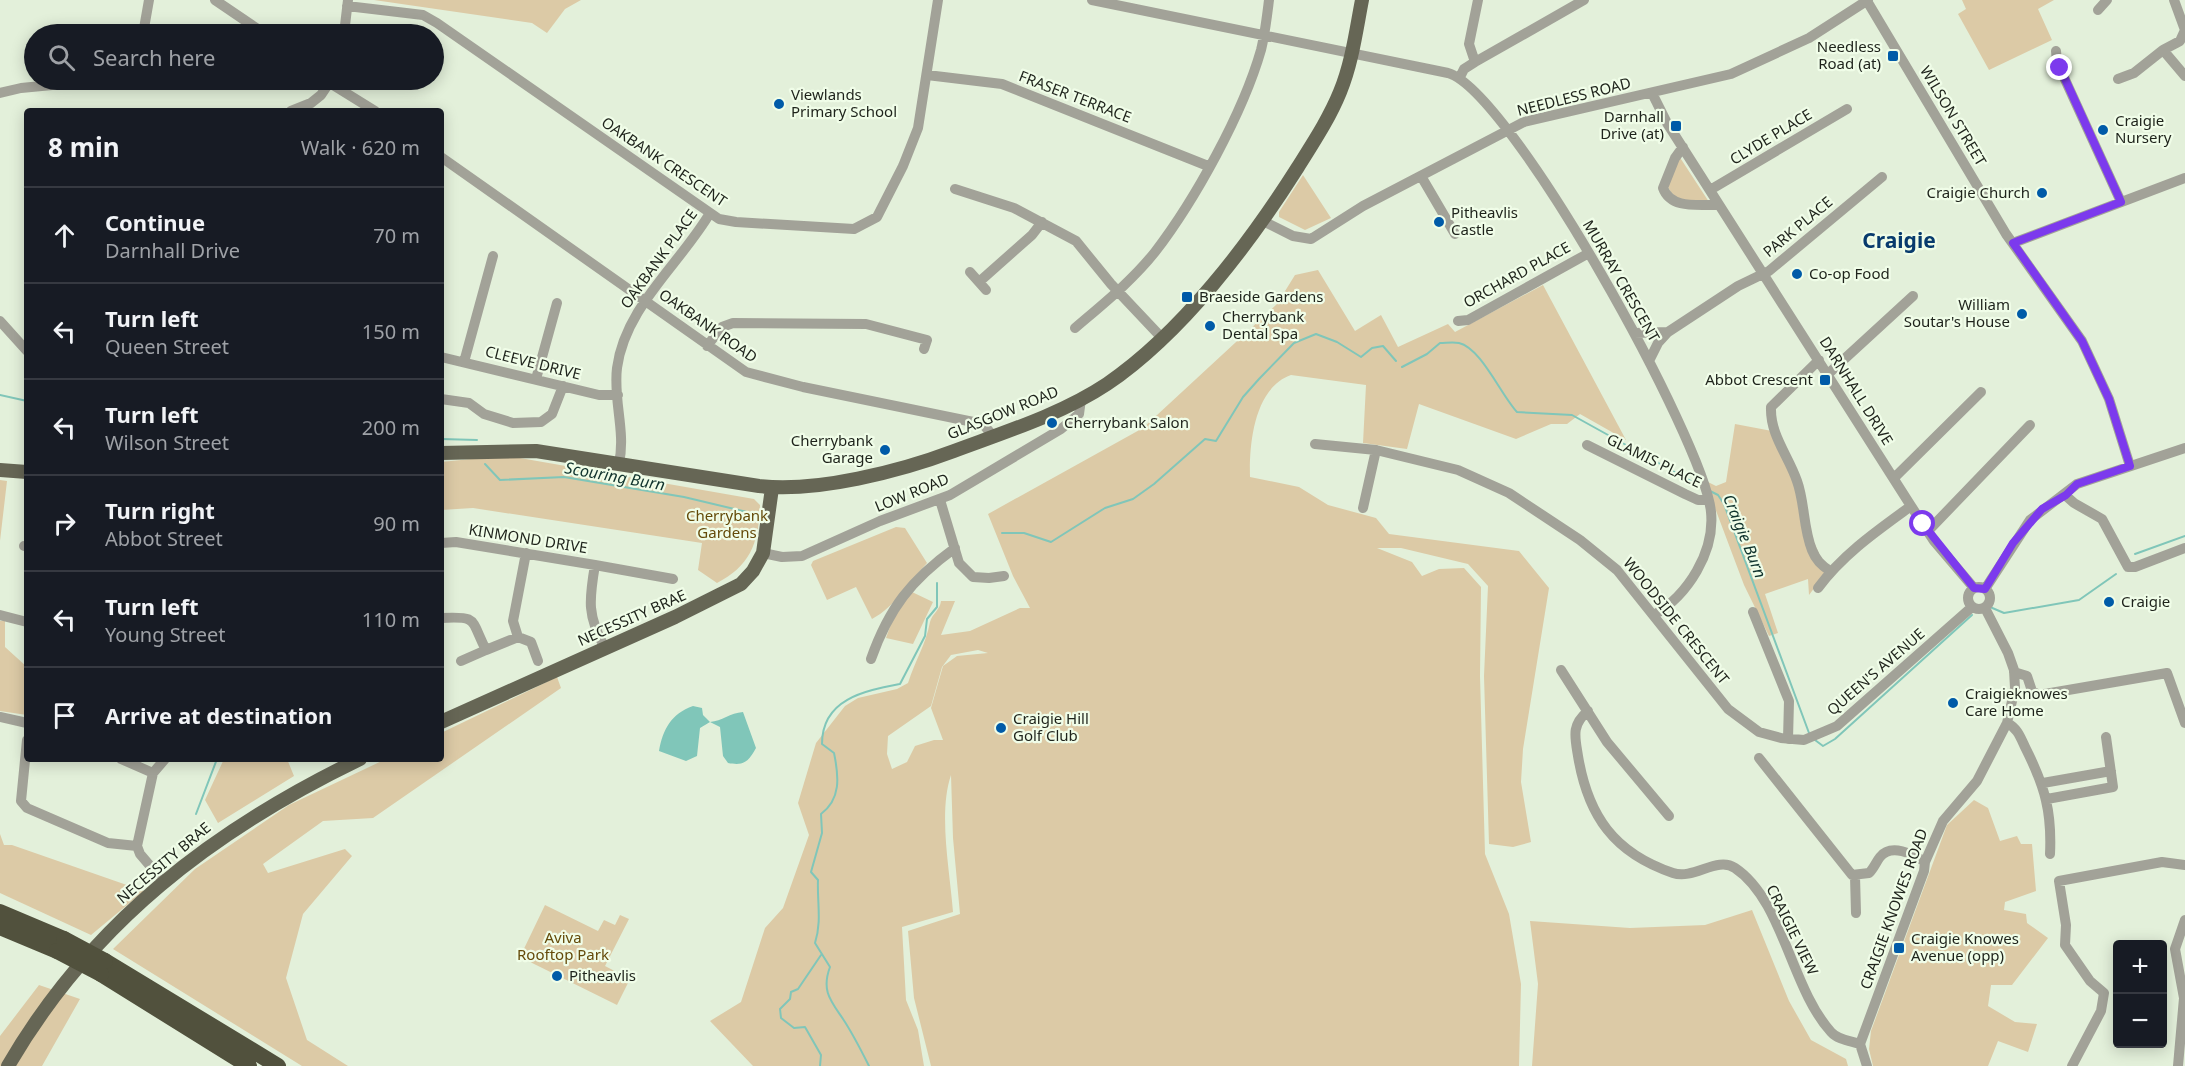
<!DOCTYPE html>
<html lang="en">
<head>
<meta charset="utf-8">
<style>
	:root { --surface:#171b24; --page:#20242c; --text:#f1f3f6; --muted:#9ea1a6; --line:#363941 }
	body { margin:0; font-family:"Noto Sans",sans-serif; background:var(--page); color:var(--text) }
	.controls { position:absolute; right:18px; bottom:18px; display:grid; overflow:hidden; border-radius:6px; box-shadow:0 3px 15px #0003 }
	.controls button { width:54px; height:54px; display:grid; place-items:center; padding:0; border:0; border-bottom:2px solid var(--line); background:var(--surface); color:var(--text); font:30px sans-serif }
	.stop { position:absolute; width:18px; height:18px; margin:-14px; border:4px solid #7c3aed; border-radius:50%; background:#fff }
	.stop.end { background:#7c3aed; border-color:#fff; box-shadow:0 2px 6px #0008 }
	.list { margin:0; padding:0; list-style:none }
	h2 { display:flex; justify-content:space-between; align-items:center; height:78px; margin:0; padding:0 24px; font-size:26px }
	h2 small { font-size:20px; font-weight:400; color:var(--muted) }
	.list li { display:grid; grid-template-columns:39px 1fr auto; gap:18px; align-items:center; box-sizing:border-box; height:96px; padding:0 24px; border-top:2px solid var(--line) }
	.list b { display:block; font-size:22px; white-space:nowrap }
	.list p { margin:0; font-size:20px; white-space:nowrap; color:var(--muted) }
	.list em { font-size:20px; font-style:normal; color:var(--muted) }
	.icon { flex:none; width:33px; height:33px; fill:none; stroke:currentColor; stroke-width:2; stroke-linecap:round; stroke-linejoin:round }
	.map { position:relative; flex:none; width:2185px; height:1066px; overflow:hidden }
	.search { position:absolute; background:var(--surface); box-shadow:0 3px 15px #0003; left:24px; top:24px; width:420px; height:66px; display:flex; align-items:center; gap:15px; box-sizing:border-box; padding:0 21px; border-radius:33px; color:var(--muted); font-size:22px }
	.panel { position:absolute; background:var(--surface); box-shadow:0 3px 15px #0003; left:24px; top:108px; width:420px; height:654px; border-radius:6px }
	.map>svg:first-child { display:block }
	.green { fill:#dccaa6; fill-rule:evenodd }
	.water { fill:#80c6b9 }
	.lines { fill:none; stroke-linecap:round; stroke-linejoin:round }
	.stream { stroke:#80c6b9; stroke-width:2 }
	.minor { stroke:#a2a298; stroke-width:10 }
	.major { stroke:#665; stroke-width:14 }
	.highway { stroke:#51513d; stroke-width:16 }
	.highway-bridge { stroke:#51513d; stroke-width:16 }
	.route { stroke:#7c3aed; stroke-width:8 }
	.poi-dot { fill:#005ba8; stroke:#f0fde8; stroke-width:2 }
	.labels { text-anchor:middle; stroke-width:4.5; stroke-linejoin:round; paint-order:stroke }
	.poi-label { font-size:15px; fill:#1e231b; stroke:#f0fde8; text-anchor:start }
	.street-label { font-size:15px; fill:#1e231b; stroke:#f0fde8 }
	.park-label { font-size:15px; fill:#644a09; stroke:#f0fde8 }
	.water-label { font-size:16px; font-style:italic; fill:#10332d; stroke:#f0fde8 }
	.district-label { font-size:21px; font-weight:bold; fill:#083b6d; stroke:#f0fde8 }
</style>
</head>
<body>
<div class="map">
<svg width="2185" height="1066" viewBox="0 0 2185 1066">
	<rect width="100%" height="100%" fill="#e3f0da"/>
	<path class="green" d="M 374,0 L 581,0 L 565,9 L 547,33 L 532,23 Z
		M 1962,0 L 2054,0 L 2038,9 L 2052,40 L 1989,70 L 1958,14 L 1966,9 Z
		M 1679,156 L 1709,202 C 1689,201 1677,206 1667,185 Z
		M 1303,175 L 1331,218 L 1305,230 L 1279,217 L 1279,212 Z
		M 1318,270 L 1355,331 L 1381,315 L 1398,347 L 1448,324 L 1455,332 L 1543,285 L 1626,440 L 1580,414 L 1567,424 L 1551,424 L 1516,439 L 1419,404 L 1407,449 L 1363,443 L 1366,385 L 1291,375 C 1254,388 1249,444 1250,477 L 1299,487 L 1328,505 L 1376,518 L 1389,534 L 1519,551 L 1549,588 L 1523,749 L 1521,782 L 1531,842 L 1513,847 L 1489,844 L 1484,676 L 1488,586 L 1468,564 L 1401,548 L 1377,548 L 1412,562 L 1422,576 L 1439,569 L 1464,568 L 1481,587 L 1480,676 L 1485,854 L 1509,914 L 1521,984 L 1519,1066 L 931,1066 L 914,998 L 908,931 L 960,914 L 953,838 L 951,775 C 938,813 950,871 953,912 L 902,927 L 906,1000 L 918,1030 L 924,1066 L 753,1066 L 710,1021 L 741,1002 L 765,928 L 783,908 L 809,835 L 798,803 L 816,743 L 845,706 L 858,698 L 897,689 L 908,683 C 915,661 926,644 930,622 C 932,614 940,610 941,601 L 955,601 L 941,635 L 970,631 L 1020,608 L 1030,608 L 1013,576 L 988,514 L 1143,428 L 1277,304 L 1295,275 ZM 978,650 L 988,653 L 957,656 L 943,666 L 931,708 L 943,740 L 934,740 L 915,746 L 907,762 L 892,769 L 887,754 L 888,736 L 931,706 L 942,667 L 951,655 Z
		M 1735,424 L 1772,431 L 1795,481 L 1803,518 L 1827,571 L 1809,595 L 1808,579 L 1765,594 L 1778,633 L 1769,636 L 1744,585 L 1715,508 L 1708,482 L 1716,486 L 1726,482 Z
		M 491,457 L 520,458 L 754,499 L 760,505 C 759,543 750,566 717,583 L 698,570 L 702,543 L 473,508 L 441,510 L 441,462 Z
		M 0,480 L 7,481 L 0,541 Z
		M 896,527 L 905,528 L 927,563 C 909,582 895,607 872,619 L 856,587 L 827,600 L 811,565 L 813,561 Z
		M 912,592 L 933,602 L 913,644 L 886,638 L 894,615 Z
		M 0,621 L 5,621 L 5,647 L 27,667 L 27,715 L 0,711 Z
		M 557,677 L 561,688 L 373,818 L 323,821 L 263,864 L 268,873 L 345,849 L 352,856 L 303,914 L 286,978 L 307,1040 L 348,1066 L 302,1066 L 113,949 L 195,869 L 289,805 L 386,759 L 441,759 L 441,733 Z
		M 224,759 L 287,759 L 294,776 L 218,823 L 205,800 Z
		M 1974,800 L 1988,808 L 2000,841 L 2017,836 L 2021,844 L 2032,844 L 2036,891 L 2005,902 L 2004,910 L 2026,914 L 2027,923 L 2048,938 L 2012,985 L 1991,985 L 1988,1006 L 2015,1022 L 2037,1024 L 2028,1052 L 1998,1041 L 1988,1066 L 1873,1066 L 1869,1049 L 1871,1031 L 1947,825 Z
		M 0,834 L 4,845 L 12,845 L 144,891 L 91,935 L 0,893 Z
		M 545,905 L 598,931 L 604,920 L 615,925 L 620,915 L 629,919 L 605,966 L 630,979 L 617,1005 L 520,957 Z
		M 1752,910 L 1789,1001 L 1811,1040 L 1846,1059 L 1848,1066 L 1532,1066 L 1538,984 L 1530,921 L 1630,928 L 1705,925 Z
		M 39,985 L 80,999 L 42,1066 L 0,1066 L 0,1036 Z"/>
	<path class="water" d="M 693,706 L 702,708 L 703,715 L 710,722 C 722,721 730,713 743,712 L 756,748 C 748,762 744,766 728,763 L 723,756 L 720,727 L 710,722 L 700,728 L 697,756 L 686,761 L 659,751 C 663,729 671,714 693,706 Z"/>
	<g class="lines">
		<path class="stream" d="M 1402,367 L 1427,354 L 1440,343 C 1446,343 1453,342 1459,343 C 1481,348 1501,395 1517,412 L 1572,415 L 1700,486
			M 0,395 L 27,401
			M 441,439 L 477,440
			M 485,464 L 500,480 L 564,477 L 684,497 L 747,512
			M 1710,491 L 1718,495 L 1724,504 L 1809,733
			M 1002,533 L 1024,533 L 1051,542 L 1105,508 L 1133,499 L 1154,484 L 1205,439 L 1216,441 L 1243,397 L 1259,379 L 1294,343 L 1316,334 L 1337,342 L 1361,357 L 1372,348 L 1383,346 L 1396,361
			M 2135,554 L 2185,536
			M 1990,607 L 2004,613 L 2079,600 L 2116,574
			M 1815,740 L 1823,746 L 1835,739 L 1972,615
			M 196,814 L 217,759
			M 820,1066 L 821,1055 L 805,1027 L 794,1028 L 781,1018 L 780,1009 L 790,999 L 791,992 L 798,989 L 821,955
			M 869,1066 C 861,1050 853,1034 843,1019 C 831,1001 821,991 830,967 L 815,943 C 822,921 817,902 818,880 L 811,872 L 822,833 L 821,814 C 841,799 839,777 834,753 L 822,744 C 822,699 864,691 900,684 L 925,636 L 927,619 L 937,607 L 937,583"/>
		<path class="minor" d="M 215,0 L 265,34
			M 1092,0 L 1448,73 C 1511,91 1705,443 1711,512 C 1715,552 1688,595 1654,615
			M 2174,0 L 2185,30 L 2180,41 L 2163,50 L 2185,76
			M 1867,1 L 2006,234 L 2082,341 L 2109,399 L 2130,466
			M 347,6 L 423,15 L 437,23 L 719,219 L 736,222 L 854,229 L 877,217 L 903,166 L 918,128 L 938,0
			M 2098,10 L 2107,0
			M 143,34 L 149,0
			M 344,34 L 348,0
			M 2056,51 L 2057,62 L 2121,202
			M 1475,62 L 1469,44 L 1478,0
			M 927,75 L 1002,84 L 1208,166
			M 1460,77 L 1464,69 L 1475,62 L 1584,0
			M 2118,79 L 2134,73 L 2163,50
			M 325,80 L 375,111
			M 0,93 L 21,88 L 104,80
			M 1652,93 L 1667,123 L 1911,506 L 1934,541 L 1974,588
			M 291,111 L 311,103 L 321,95 L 331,80
			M 1683,147 L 1675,158 L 1663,188 C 1671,210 1700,204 1719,205
			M 441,157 L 746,372 L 803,387 L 983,424 L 993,436
			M 1421,176 L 1455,234
			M 955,189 L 1014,208 L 1076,241 L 1111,284 L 1161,337
			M 1710,190 L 1847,109
			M 1263,221 L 1293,236 L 1311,239 L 1363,206 L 1524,122 L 1731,74 L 1809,38 L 1868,0
			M 2013,243 L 2185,178
			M 970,272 L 986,290
			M 979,282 L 1032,235 L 1042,222
			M 0,321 L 27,351
			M 1458,321 L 1468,320 L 1589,253
			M 1075,328 C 1103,304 1132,281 1155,252 C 1195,200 1243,113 1261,50 C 1265,34 1267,16 1269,0
			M 1635,333 L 1668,332 L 1738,286 L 1769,271 L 1882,177
			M 707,346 L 722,327 L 733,323 L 866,324 L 927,340 L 924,349
			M 441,357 L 599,395 L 618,395
			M 1819,360 L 1771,407 C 1770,435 1788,455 1797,481 C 1805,503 1803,528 1812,550 C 1816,560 1821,565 1830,571
			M 1649,361 L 1658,343 L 1668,332
			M 464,362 L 493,256
			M 1828,374 L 1913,296
			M 536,379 L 557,303
			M 441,399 L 469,403 L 484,414 L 513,423 L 541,422 L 552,414 L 563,386
			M 1315,444 L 1376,450 L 1458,470 L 1509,493 L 1580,540 L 1617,570 L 1728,709 L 1759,732 L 1781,738 L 1804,740 L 1837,726 L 1972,607
			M 1587,445 L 1685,494 L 1698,500 L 1708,500
			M 619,463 C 626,432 613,400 617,368 C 625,307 680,264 710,213
			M 1894,478 L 1981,392
			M 2065,495 L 2074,503 L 2102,519 L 2128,567 L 2135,567 L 2185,548
			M 940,500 L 959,563 L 973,577 L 989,578 L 1004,576
			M 1363,508 L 1376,450
			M 1928,531 L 2030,425
			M 441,543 L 456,542 L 595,565 C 589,600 587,616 605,648
			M 24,546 L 27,546
			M 763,553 L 782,557 L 802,556 L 880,521 L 950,495 L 1061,429 L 1079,414 L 1081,399
			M 595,565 L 673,579
			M1968 598a11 11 0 1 1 22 0a11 11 0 1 1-22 0Z
			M 1818,588 C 1843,554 1878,530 1911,506
			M 1985,589 L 2030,520 L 2077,484 L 2185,448
			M 1753,612 L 1789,701 L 1788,739
			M 0,615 L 27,622
			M 441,618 C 479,616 470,619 486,650 L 461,661
			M 518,637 L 531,642 L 538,661
			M 486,650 L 518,637 L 513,621 L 526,553
			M 871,659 C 889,608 911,580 955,548
			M 1561,670 L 1607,742 L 1669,816
			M 2014,672 L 2027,676 L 2032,691 L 2039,695 L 2167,673 L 2185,723
			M 1588,711 C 1571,725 1575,737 1578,756 C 1588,816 1614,853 1673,873 C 1694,880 1717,856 1735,868 C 1783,900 1791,988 1831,1032 C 1838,1040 1851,1041 1860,1044
			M 0,717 L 27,723
			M 2007,723 C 2018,728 2021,739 2026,749 C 2045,787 2052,812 2050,854
			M 27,740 L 21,801 L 27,808 L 108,843 L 137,846
			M 1759,758 L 1852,875 L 1869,873 C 1874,868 1876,862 1880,857 C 1891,843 1913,854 1925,862
			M 121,759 L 153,773
			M 2043,783 L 2111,771
			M 2047,799 L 2113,787 L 2106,737
			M 1855,876 L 1856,913
			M 163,881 L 140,854 L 137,846 L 153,773 L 165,759
			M 1867,1066 L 1860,1044 L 1924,871 L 1925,862 L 1943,821 L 1977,781 L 2007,723 L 2015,688 L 2014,670 L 2008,653 L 1985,608
			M 2072,1066 L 2101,1011 L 2104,993 L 2090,981 L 2065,945 L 2066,925 L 2059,881 L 2162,862 L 2185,865
			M 2178,1066 L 2184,998 L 2175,949 L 2185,920"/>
		<path class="major" d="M 441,453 L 536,451 L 759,486 C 816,493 901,471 954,451 C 1005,432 1062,414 1107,384 C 1182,333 1250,243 1298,167 C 1313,143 1329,119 1340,92 C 1352,63 1356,31 1362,0
			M 0,470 L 27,472
			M 441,722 L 675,617 L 741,584 L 753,571 L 763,553 L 772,488
			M 8,1066 C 91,923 213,830 360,759"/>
		<path class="highway" d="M 0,912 L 64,939
			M 0,927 L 57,951
			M 105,961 L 278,1066
			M 101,974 L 249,1066"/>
		<path class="highway-bridge" d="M 64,939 L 105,961
			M 57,951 L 101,974"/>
	</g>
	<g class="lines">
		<path class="route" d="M 1923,524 L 1974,588 L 1985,589 L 2013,543 L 2042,509 L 2066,495 L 2077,484 L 2130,466 L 2109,399 L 2082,341 L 2013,243 L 2121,202 L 2060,68"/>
	</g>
	<g class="poi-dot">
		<rect x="1887" y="50" width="12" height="12" rx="3"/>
		<circle cx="779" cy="104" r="6"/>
		<rect x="1670" y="120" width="12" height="12" rx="3"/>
		<circle cx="2103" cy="130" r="6"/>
		<circle cx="2042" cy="193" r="6"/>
		<circle cx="1439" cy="222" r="6"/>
		<circle cx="1797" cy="274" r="6"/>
		<rect x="1181" y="291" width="12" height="12" rx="3"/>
		<circle cx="2022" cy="314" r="6"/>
		<circle cx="1210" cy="326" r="6"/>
		<rect x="1819" y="374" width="12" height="12" rx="3"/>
		<circle cx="1052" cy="423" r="6"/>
		<circle cx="885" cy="450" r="6"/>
		<circle cx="2109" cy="602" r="6"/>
		<circle cx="1953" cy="703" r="6"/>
		<circle cx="1001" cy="728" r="6"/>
		<rect x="1893" y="942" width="12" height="12" rx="3"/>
		<circle cx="557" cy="976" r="6"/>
	</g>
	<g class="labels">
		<g class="poi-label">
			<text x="1881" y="52" text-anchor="end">Needless<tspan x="1881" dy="17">Road (at)</tspan></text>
			<text x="791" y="100">Viewlands<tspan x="791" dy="17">Primary School</tspan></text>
			<text x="1664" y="122" text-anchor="end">Darnhall<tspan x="1664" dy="17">Drive (at)</tspan></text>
			<text x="2115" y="126">Craigie<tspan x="2115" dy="17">Nursery</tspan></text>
			<text x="2030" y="198" text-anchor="end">Craigie Church</text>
			<text x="1451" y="218">Pitheavlis<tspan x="1451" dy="17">Castle</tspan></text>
			<text x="1809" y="279">Co-op Food</text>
			<text x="1199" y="302">Braeside Gardens</text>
			<text x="2010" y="310" text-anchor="end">William<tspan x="2010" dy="17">Soutar's House</tspan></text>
			<text x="1222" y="322">Cherrybank<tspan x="1222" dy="17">Dental Spa</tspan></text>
			<text x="1813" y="385" text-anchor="end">Abbot Crescent</text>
			<text x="1064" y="428">Cherrybank Salon</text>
			<text x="873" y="446" text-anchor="end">Cherrybank<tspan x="873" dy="17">Garage</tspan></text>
			<text x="2121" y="607">Craigie</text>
			<text x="1965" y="699">Craigieknowes<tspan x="1965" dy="17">Care Home</tspan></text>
			<text x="1013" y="724">Craigie Hill<tspan x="1013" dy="17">Golf Club</tspan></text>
			<text x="1911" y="944">Craigie Knowes<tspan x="1911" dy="17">Avenue (opp)</tspan></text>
			<text x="569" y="981">Pitheavlis</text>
		</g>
		<g class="street-label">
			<text transform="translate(1075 97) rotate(21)" y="5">FRASER TERRACE</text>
			<text transform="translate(1574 97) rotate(-14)" y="5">NEEDLESS ROAD</text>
			<text transform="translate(1953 116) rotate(59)" y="5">WILSON STREET</text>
			<text transform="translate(1771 137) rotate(-31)" y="5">CLYDE PLACE</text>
			<text transform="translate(664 162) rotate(34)" y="5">OAKBANK CRESCENT</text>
			<text transform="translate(1798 227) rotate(-40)" y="5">PARK PLACE</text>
			<text transform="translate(659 259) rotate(-54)" y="5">OAKBANK PLACE</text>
			<text transform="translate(1517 275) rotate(-29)" y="5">ORCHARD PLACE</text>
			<text transform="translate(1621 281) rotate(60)" y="5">MURRAY CRESCENT</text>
			<text transform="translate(708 326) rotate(35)" y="5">OAKBANK ROAD</text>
			<text transform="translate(533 363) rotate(14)" y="5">CLEEVE DRIVE</text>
			<text transform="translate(1856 391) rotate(58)" y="5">DARNHALL DRIVE</text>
			<text transform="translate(1003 413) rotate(-22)" y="5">GLASGOW ROAD</text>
			<text transform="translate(1654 461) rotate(26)" y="5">GLAMIS PLACE</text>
			<text transform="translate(912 493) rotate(-22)" y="5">LOW ROAD</text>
			<text transform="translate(528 539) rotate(9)" y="5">KINMOND DRIVE</text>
			<text transform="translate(632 618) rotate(-24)" y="5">NECESSITY BRAE</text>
			<text transform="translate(1676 621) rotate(51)" y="5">WOODSIDE CRESCENT</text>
			<text transform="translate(1876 672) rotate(-41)" y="5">QUEEN'S AVENUE</text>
			<text transform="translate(164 863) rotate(-40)" y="5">NECESSITY BRAE</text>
			<text transform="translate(1894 909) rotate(-70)" y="5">CRAIGIE KNOWES ROAD</text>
			<text transform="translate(1792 930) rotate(64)" y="5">CRAIGIE VIEW</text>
		</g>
		<g class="park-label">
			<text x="727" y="521">Cherrybank<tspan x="727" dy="17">Gardens</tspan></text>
			<text x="563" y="943">Aviva<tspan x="563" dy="17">Rooftop Park</tspan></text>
		</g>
		<g class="water-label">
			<text transform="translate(615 476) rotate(10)" y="6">Scouring Burn</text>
			<text transform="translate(1745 536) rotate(68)" y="6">Craigie Burn</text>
		</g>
		<g class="district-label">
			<text x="1899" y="248">Craigie</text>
		</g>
	</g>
</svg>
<div class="controls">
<button>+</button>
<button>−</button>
</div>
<div class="stop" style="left:1923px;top:524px"></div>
<div class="stop end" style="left:2060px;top:68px"></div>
<div class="search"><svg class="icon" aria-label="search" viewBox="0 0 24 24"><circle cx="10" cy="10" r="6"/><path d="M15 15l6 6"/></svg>Search here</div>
<section class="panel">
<h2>8 min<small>Walk · 620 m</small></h2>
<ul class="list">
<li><svg class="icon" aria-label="ahead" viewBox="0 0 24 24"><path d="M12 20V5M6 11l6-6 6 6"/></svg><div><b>Continue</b><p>Darnhall Drive</p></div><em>70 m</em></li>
<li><svg class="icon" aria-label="left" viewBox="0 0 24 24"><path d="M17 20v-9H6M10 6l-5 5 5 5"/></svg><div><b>Turn left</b><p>Queen Street</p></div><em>150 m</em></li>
<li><svg class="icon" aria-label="left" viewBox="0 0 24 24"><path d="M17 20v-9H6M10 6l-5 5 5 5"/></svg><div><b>Turn left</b><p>Wilson Street</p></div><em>200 m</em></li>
<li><svg class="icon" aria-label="right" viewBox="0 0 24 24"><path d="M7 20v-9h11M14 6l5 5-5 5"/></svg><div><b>Turn right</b><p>Abbot Street</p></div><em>90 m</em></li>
<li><svg class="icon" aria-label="left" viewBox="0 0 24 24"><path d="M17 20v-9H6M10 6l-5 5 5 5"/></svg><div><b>Turn left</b><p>Young Street</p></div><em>110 m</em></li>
<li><svg class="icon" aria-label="arrive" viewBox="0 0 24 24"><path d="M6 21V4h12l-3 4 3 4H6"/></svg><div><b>Arrive at destination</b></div></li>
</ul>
</section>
</div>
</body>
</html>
